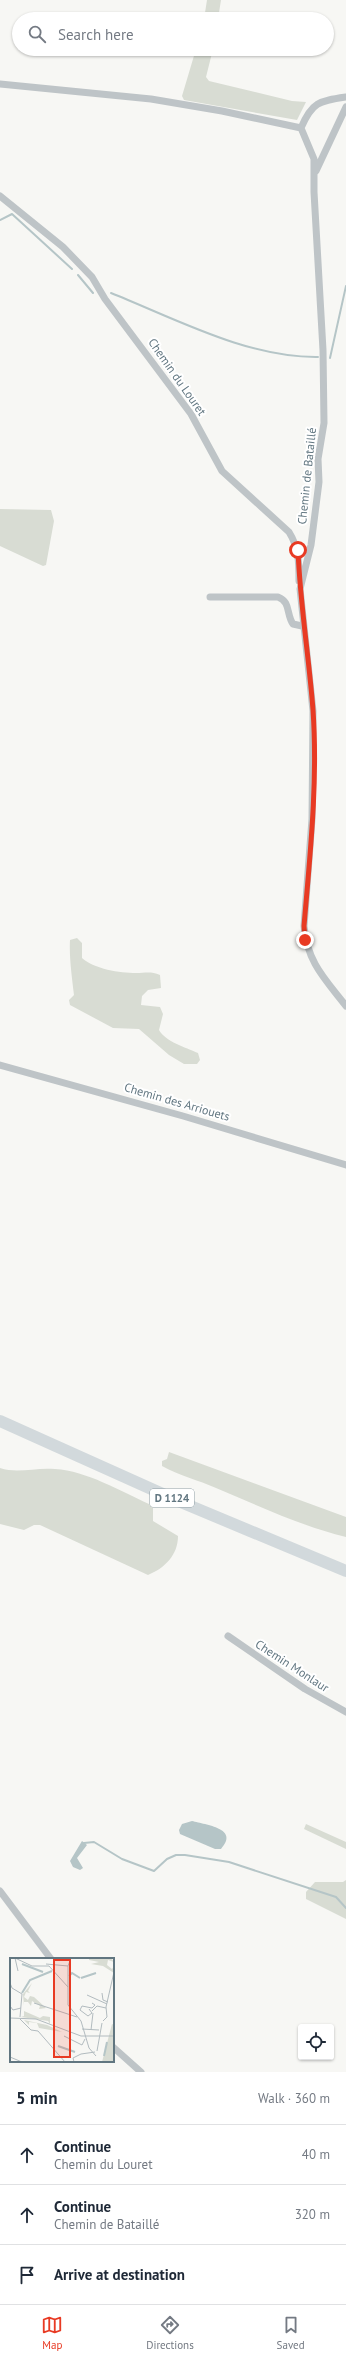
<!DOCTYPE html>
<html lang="en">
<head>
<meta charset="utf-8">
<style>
	:root { --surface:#fff; --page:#f2f2f3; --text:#1f2937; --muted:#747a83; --line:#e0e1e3; --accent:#e83a23 }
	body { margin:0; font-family:"PT Sans",sans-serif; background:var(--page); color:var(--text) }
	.controls { position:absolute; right:12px; bottom:12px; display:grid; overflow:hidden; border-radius:4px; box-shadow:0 1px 3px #0004 }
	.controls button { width:36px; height:36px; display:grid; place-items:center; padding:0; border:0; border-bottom:1px solid var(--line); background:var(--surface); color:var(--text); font:20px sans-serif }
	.stop { position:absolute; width:12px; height:12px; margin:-9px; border:3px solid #e83a23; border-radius:50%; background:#fff }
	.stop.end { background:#e83a23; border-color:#fff; box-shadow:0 1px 4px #0008 }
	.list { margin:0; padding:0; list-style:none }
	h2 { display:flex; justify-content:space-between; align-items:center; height:52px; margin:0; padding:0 16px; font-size:17px }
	h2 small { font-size:13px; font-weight:400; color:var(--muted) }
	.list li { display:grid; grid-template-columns:26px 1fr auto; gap:12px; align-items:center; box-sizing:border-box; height:60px; padding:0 16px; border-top:1px solid var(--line) }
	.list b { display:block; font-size:15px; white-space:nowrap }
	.list p { margin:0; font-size:13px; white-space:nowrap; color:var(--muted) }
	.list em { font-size:13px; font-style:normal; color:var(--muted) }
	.icon { flex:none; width:22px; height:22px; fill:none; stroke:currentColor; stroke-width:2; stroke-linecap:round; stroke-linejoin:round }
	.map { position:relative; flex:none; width:346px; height:2072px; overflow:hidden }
	.search { position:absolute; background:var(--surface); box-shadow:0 1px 3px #0004; left:12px; right:12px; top:12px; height:44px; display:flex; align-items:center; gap:10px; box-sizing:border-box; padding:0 14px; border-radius:22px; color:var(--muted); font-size:15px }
	.sheet { height:232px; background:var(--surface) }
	nav { display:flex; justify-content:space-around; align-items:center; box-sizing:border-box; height:56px; border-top:1px solid var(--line); background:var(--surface); font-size:11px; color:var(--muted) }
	nav a { display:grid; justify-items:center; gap:2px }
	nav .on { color:var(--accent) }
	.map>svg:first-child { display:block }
	.green { fill:#d8dcd3 }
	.water { fill:#b5c5c7 }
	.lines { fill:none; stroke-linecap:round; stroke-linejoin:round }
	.stream { stroke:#b5c5c7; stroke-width:2 }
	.minor { stroke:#bec4c7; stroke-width:7 }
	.trunk { stroke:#d2d9dc; stroke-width:12 }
	.route { stroke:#e83a23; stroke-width:5 }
	.labels { text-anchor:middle; stroke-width:4; stroke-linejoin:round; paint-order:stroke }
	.shield { fill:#fff; stroke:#909fa6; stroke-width:1 }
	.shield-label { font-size:11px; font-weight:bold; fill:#617680 }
	.street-label { font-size:12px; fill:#617680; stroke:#fff }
	.inset-river { fill:none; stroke:#b5c5c7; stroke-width:2 }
	.inset-road { fill:none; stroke:#b2bbbf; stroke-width:1 }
	.view { fill:#e83a23; fill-opacity:0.15; stroke:#e83a23; stroke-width:2 }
	.inset-edge { fill:none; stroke:#617680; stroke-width:2 }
</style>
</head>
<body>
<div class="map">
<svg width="346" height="2072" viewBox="0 0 346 2072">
	<rect width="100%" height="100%" fill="#f7f7f4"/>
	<path class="green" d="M 207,0 L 221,0 L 218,19 L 204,19 Z
		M 196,49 L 213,49 L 206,77 L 209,81 L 292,101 L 306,102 L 297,120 L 184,100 L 182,96 Z
		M 0,509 L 51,510 L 54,521 L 46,565 L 43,566 L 0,546 Z
		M 77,938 L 82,943 L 82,958 C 94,969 120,973 136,973 C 145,973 151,971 160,975 L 161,988 L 148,990 L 142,996 L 141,1005 L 160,1007 L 163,1014 L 159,1030 C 166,1042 185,1047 198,1053 L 200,1060 L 197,1064 L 184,1064 L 169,1055 L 139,1029 L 113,1028 L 70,1005 L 69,1000 L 74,995 C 72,978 69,957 70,940 Z
		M 169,1452 L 346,1517 L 346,1537 C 301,1526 259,1506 216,1488 C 198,1480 180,1476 162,1466 L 162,1461 L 167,1459 Z
		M 0,1468 C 18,1474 36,1467 55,1469 C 87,1471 120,1491 149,1504 L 153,1508 L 153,1521 L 178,1536 C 178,1555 165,1568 148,1575 L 40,1525 L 34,1525 L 24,1530 L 0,1524 Z
		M 306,1824 L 346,1842 L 346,1849 L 304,1829 Z
		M 346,1880 L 346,1919 L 306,1899 L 306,1892 L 315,1882 L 343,1882 Z"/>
	<path class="water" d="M 192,1821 C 206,1825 240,1828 221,1849 L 215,1849 L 180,1834 L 179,1830 L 182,1824 Z
		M 82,1841 L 87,1845 L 77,1858 L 83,1868 L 80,1870 L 73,1867 L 70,1861 Z"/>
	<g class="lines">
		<path class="stream" d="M 0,220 L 12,214 L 72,269
			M 78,275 L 93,293
			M 111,293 C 176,319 248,358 318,357
			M 330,358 L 346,286
			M 84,1843 L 94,1842 L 122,1859 L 154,1871 L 167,1859 L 176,1855 L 185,1855 L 229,1862 L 336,1897 L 346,1908"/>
		<path class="minor" d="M 0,84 L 151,99 L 222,111 L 301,128
			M 346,97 C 319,101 312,102 301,128 L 314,159 L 314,192 L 323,350 L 324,423 L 318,459 L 319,482 L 311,545 L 300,589 L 313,711 L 312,819 L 304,926 C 307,962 325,979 346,1006
			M 316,171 L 346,107
			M 0,196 L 63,247 L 92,277 L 105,299 L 191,414 L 222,471 L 289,532 C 299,548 299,563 299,581
			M 210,597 L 278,597 C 291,602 286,614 293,624 L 302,626
			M 0,1065 L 183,1116 L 346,1165
			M 228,1636 L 305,1689 L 346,1712
			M 0,1891 L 51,1959
			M 113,2047 L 141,2072"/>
		<path class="trunk" d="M 0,1421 L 176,1500 L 346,1571"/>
	</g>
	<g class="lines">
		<path class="route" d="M 298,550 C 300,604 309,657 313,710 C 318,782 310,855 304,926 L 305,940"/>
	</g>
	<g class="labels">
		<rect class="shield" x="150" y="1489" width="44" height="18" rx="3"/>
		<g class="shield-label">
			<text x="172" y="1502">D 1124</text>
		</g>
		<g class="street-label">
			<text transform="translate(177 377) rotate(55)" y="4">Chemin du Louret</text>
			<text transform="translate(307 476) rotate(-84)" y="4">Chemin de Bataillé</text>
			<text transform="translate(177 1102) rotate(16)" y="4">Chemin des Arriouets</text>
			<text transform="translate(292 1666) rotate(33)" y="4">Chemin Monlaur</text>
		</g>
	</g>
	<g transform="translate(10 1958)">
		<rect width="104" height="104" fill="#f7f7f4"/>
		<path d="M 79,0 L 101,0 L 104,4 L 98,2 L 97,7 L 102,11 L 104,8 L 104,15 L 93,8 L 81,6 L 89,4 L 79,2 ZM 22,25 L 18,33 L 20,35 L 16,34 L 14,39 L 18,42 L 20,38 L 24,39 L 36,50 L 29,51 L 30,48 L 22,43 L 21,48 L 18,44 L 14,44 L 14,48 L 13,36 ZM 14,53 L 30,60 L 33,58 L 40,59 L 40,66 L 38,63 L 11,59 L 14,58 ZM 14,62 L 37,67 L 52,74 L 29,70 L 27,65 L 19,64 L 19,67 ZM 102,66 L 104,67 L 104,104 L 92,104 Z" fill="#d8dcd3"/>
		<path class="inset-river" d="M 12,6 L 33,14M 59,18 L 62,15 L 70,20M 71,20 L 86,15M 12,35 L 20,22 L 42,13M 48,88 L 65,94M 94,98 L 97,84"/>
		<path class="inset-road" d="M 5,0 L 22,8 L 39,8 L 58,29M 5,0 L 8,13M 61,0 L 58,8 L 58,47 L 71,63 L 79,90 L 86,98M 36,6 L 58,8M 0,25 L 2,30 L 12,36 L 10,59M 92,35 L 93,42 L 98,44M 77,37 L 97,46M 24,45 L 67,59M 0,48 L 3,52 L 11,50M 79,51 L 82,55 L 78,58 L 70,52 L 72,48 L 82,50 L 85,47 L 82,45M 82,53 L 87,48 L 96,50M 0,60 L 26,61 L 71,78 L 104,78M 10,61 L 21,72 L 28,73 L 55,104M 93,63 L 97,59 L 96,49 L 104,14M 72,71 L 89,72M 81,72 L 83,55M 54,78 L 72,87 L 75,81M 87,93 L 92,65M 0,99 L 12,104M 64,104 L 63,100 L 71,96 L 85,94"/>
		<path class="view" d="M 44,2 L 60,2 L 60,99 L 44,99 Z"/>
		<rect width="104" height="104" class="inset-edge"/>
	</g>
</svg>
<div class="controls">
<button><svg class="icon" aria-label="locate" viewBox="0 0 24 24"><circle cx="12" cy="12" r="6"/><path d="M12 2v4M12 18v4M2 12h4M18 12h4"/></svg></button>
</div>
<div class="stop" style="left:298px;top:550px"></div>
<div class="stop end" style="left:305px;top:940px"></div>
<div class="search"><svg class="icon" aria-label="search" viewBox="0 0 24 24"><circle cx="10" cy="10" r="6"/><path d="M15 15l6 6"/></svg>Search here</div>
</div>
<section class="sheet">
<h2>5 min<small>Walk · 360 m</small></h2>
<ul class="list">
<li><svg class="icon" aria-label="ahead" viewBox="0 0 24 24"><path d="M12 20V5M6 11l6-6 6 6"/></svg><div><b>Continue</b><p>Chemin du Louret</p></div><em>40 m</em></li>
<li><svg class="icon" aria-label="ahead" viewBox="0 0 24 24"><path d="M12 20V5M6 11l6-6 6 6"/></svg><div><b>Continue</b><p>Chemin de Bataillé</p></div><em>320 m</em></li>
<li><svg class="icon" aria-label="arrive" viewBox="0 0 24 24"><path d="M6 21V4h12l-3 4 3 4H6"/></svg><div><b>Arrive at destination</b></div></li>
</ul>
</section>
<nav>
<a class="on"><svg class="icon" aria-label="map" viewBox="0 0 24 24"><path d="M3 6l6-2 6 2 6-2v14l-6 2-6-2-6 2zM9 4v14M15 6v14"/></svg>Map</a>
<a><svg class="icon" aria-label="directions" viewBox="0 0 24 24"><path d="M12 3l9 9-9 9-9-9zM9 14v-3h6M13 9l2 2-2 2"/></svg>Directions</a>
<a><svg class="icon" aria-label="saved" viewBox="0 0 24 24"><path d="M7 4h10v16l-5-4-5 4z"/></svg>Saved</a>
</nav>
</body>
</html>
